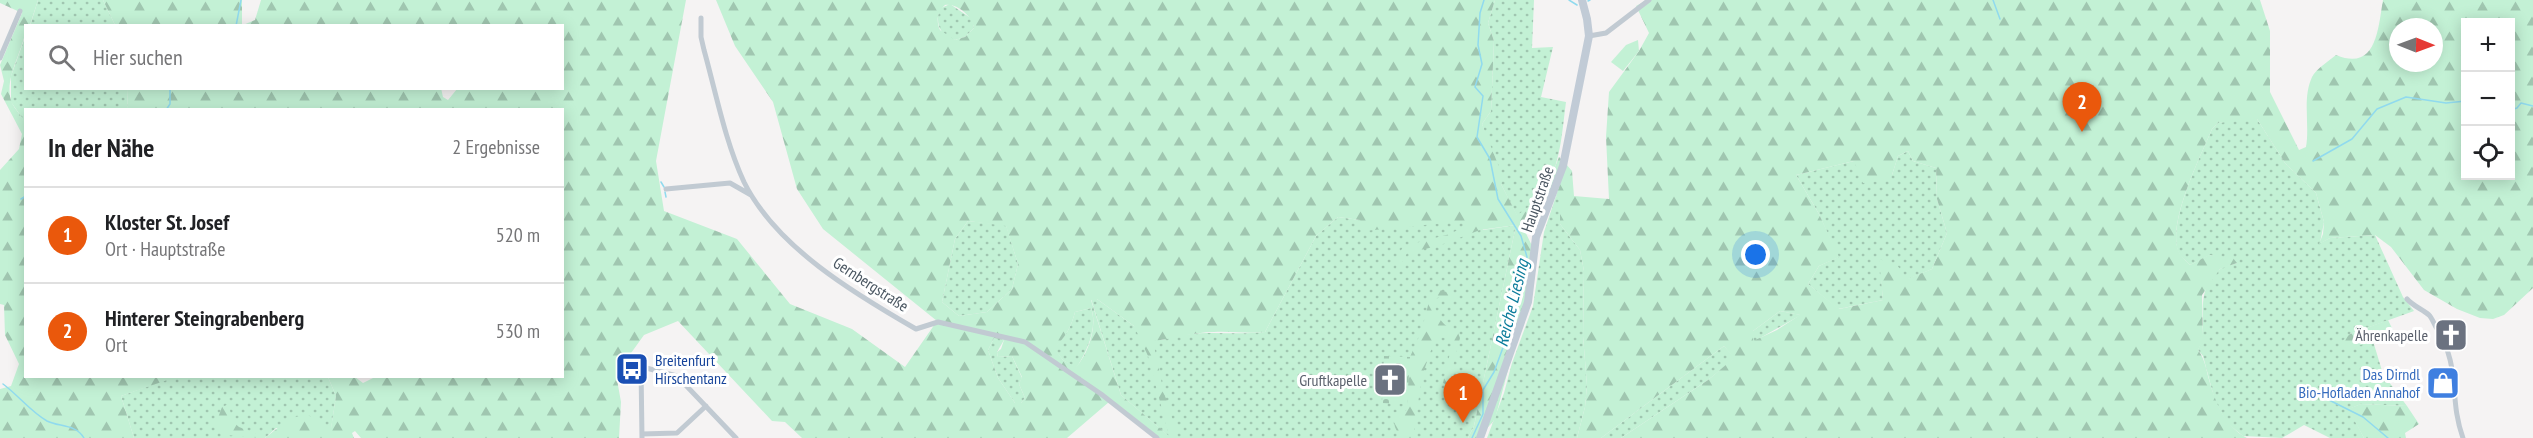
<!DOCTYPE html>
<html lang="de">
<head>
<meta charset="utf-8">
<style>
	:root { --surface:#fff; --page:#f2f2f2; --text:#202124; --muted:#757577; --line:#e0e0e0; --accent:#ea580c }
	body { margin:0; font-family:"PT Sans Narrow",sans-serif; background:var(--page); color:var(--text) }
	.controls { position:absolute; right:18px; top:18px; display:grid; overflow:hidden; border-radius:0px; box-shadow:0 3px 15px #0003 }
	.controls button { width:54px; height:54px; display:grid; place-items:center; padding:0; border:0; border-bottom:2px solid var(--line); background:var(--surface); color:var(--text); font:30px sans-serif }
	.compass { position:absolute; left:2389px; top:18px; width:54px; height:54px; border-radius:50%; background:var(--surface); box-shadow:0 3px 15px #0003; rotate:91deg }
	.you { position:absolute; left:1756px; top:255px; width:21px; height:21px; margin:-15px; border:4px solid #fff; border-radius:50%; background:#1a73e8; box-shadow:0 0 0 9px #1a73e833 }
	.badge { display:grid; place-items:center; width:39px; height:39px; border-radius:50%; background:var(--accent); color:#fff; font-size:20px; font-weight:700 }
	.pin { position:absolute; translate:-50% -50px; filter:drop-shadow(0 2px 3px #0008) }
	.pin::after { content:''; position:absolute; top:32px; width:21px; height:18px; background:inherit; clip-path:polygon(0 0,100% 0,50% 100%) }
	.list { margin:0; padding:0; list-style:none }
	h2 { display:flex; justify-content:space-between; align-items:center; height:78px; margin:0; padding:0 24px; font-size:26px }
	h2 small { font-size:20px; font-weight:400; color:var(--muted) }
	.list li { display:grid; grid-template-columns:39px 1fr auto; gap:18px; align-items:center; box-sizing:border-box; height:96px; padding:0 24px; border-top:2px solid var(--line) }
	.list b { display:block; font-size:22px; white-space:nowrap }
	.list p { margin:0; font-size:20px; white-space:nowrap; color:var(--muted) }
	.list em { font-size:20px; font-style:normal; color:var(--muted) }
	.icon { flex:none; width:33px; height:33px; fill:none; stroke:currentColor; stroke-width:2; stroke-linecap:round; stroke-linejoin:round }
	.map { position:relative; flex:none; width:2533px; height:438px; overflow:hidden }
	.search { position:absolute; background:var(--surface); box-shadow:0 3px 15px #0003; left:24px; top:24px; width:540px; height:66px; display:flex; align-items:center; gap:15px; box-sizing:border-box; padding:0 21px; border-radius:0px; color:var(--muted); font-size:22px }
	.panel { position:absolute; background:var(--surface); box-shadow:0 3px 15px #0003; left:24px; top:108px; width:540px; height:270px; border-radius:0px }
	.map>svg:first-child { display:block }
	.grass { fill:url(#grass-dots) }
	.forest { fill:url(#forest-firs); fill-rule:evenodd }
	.cemetery { fill:url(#cemetery-stones) }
	.pitch { fill:#c3f1d5 }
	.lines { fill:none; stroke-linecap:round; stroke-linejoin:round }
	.stream { stroke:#90daee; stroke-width:1.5 }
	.street { stroke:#c1cad2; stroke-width:5 }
	.secondary { stroke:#c1cbd6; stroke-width:8 }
	.labels { text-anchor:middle; stroke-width:6; stroke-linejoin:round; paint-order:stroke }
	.street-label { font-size:16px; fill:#4a5661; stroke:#fff }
	.worship-label { font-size:16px; fill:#5b616d; stroke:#fff; text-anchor:end }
	.transit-label { font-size:16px; fill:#164399; stroke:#fff; text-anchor:start }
	.shop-label { font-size:16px; fill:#366cbe; stroke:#fff; text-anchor:end }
	.water-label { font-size:18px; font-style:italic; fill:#0c7c9b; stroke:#fff }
</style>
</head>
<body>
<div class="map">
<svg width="2533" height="438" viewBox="0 0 2533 438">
	<defs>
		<pattern id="grass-dots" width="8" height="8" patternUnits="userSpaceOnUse" patternTransform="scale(1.5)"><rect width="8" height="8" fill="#c3f1d5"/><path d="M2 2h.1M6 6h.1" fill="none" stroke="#a0c6b0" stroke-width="1.8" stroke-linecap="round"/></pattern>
		<pattern id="forest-firs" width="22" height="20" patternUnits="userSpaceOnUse" patternTransform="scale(1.5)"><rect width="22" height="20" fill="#c3f1d5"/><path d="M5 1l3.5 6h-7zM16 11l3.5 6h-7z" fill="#a0c6b0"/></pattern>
		<pattern id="cemetery-stones" width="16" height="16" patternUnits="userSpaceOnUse" patternTransform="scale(1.5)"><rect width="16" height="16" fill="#c3f1d5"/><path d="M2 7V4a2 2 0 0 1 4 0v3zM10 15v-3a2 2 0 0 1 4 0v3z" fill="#a0c6b0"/></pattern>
	</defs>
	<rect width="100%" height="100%" fill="#f5f3f3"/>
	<path class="grass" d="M 38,0 L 103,0 L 115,25 L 30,26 Z
		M 1495,0 L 1534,0 L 1532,48 L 1553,47 L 1541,97 L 1566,102 C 1560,148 1560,188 1517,216 L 1501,184 L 1482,124 L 1491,111 L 1494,41 L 1488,23 Z
		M 950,4 L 972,19 L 974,28 L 965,37 L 955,40 C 939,34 936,25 939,9 Z
		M 25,37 L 26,88 L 127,89 L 128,109 L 26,110 L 25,122 L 11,102 L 11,76 Z
		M 2240,119 L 2257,119 L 2285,163 L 2316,193 L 2324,222 L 2320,243 L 2330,238 L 2375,235 L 2403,297 L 2414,311 L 2350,334 L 2345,349 L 2373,341 L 2383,374 L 2407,406 L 2361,404 L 2349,409 L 2364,438 L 2330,438 L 2304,425 L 2282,438 L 2243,436 L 2227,423 L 2215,401 L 2203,356 L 2198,350 C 2211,323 2191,295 2219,270 C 2223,266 2232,265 2237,263 L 2210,255 L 2190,265 C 2187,262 2183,258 2180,255 C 2164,229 2201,155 2212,129 L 2218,123 Z
		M 1908,151 L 1913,161 L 1936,168 L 1937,199 L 1947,233 L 1932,269 L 1906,280 L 1880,260 L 1883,300 L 1838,309 L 1808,284 L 1819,266 L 1838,257 L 1819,214 L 1796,175 L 1854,161 L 1892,175 L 1898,156 Z
		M 1556,196 L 1560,198 L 1560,224 L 1580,250 L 1584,271 L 1583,336 L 1587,385 L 1585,407 L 1577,438 L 1487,438 L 1504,393 L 1512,363 L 1533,306 L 1544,232 Z
		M 1338,217 L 1360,220 L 1475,218 L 1483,230 L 1516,225 L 1474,426 L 1468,438 L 1171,438 L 1121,395 L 1091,299 L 1097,299 L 1134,326 L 1162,340 C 1196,328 1230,336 1265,332 L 1316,236 Z
		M 968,221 L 1006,225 L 1018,264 L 1012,289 L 987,312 L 959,316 L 942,302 L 955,239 Z
		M 1091,308 C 1098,327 1087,352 1076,368 L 1063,360 L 1053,348 C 1066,337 1071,327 1075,312 Z
		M 1780,311 L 1801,315 L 1753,342 L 1753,331 Z
		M 994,338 L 1004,340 L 997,352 L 998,357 L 1012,356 L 1022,378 L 1019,384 L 1025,398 L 1021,403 L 1015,403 L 998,378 L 988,350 Z
		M 1724,346 L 1735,358 L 1708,380 L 1621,438 L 1601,438 Z
		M 176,376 L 328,377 L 336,396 L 331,429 L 276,428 L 265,438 L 134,438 L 121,396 Z"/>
	<path class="forest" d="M 0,0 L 38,0 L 30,25 L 26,26 C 25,50 2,79 12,103 C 15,109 21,116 26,122 L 26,376 L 176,377 L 121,396 L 134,438 L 0,438 L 0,389 L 11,386 L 19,364 L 5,335 L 4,305 L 0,304 L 0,170 L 19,149 L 22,134 L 1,94 L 4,81 L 0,65 L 22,13 L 0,3 Z
		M 103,0 L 242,0 L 242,25 L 115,25 Z
		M 261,0 L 686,0 L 656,161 L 664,211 L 737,239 L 790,304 L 852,329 L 905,367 L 937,321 L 823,229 L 797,189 L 773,102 L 735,46 L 716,0 L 1495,0 L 1488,23 L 1494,41 L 1491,111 L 1482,124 L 1503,177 L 1501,184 L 1517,215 C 1540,202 1549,182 1559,157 L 1563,161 L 1552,194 L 1522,225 L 1534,250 L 1524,310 L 1495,419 L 1479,438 L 1468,438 L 1474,426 L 1516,225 L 1480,230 L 1438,246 L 1407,253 L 1398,271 L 1396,270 L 1399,253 L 1404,246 L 1450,234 L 1465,226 L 1465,221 L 1364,231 L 1360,220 L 1338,217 L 1316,236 L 1265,332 C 1248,334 1231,331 1214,332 C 1193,332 1173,339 1153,341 L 1163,389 L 1178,438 L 1155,438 L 1109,402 L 1067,438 L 802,438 L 785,422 L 772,421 L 678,321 L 644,335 L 616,374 L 621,402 L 619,438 L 361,438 L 355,431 L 352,433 L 354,438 L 265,438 L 289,419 L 306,414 L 331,428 L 336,396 L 328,377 L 355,377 L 363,383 L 377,376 L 562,376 L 562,110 L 128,110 L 127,89 L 441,88 L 443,97 L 448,100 L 457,89 L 562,88 L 562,26 L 243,25 L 255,20 ZM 945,5 C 957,3 972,16 974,28 L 965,37 L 955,40 L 940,30 C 936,21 937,12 945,5 ZM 968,221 L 1006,226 L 1018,264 L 1012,289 L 987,312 L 959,316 L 942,302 L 955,239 ZM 1097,299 L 1134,326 L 1148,356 L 1169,436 L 1121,395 L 1091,300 ZM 1091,308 C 1098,326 1088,354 1076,367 L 1063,360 L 1054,348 C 1066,337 1071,327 1075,312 ZM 994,338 L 1004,340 L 1001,349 L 997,352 L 998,357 L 1012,356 L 1022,377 L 1019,384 L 1025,398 L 1021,403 L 1015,403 L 998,378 L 988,350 Z
		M 1647,0 L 2260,0 L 2270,31 L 2270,92 L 2299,150 L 2306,147 C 2310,124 2302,99 2312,77 C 2316,69 2329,61 2336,55 C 2377,72 2378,28 2383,0 L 2533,0 L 2533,288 L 2504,315 L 2493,319 L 2480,318 L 2457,309 L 2424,290 L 2391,247 L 2375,235 L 2330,238 L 2319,244 L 2323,234 L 2324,222 L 2316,193 L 2285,163 L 2257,119 L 2218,123 L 2212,129 C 2201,155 2164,229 2180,254 C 2183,258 2187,262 2190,265 L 2209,255 L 2233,258 L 2237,263 L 2220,269 L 2202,295 L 2203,340 L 2198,350 C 2204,358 2206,367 2208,376 C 2215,401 2223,425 2247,438 L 1621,438 L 1708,380 L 1734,358 L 1724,346 L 1601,438 L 1577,438 L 1585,407 L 1587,385 L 1583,336 L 1584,271 L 1580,250 L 1560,224 L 1560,199 L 1556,196 L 1566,164 L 1572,171 L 1574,196 L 1609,199 L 1606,137 L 1609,92 L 1639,51 L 1649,33 L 1636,6 ZM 2466,22 L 2510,22 L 2510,176 L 2466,176 ZM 2398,27 L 2434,27 L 2434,63 L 2398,63 ZM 1908,151 L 1913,161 L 1936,168 L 1937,199 L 1947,233 L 1932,269 L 1907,279 L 1897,265 L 1879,259 L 1883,300 L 1839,309 L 1808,284 L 1819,266 L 1839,257 L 1819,214 L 1796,175 L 1854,161 L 1863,183 L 1879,181 L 1892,175 L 1898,156 ZM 1780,311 L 1800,315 L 1777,330 L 1753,341 L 1753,331 Z
		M 1440,290 L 1456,295 L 1455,301 L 1439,297 L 1434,300 C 1435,317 1443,326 1458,333 L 1460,338 L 1448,385 L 1443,383 L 1453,340 L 1441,337 L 1435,339 L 1422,376 L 1414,431 L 1417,438 L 1400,438 L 1395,427 L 1392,413 L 1406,411 L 1410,357 L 1421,332 L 1430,298 L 1433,292 Z
		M 2388,320 L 2394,332 L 2373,341 L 2345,350 L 2340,343 L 2350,334 Z
		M 229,404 L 232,421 L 239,427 L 260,435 L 261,438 L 226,435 L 215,426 L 222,407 Z
		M 2361,404 L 2407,406 L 2419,424 L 2405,433 L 2406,438 L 2364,438 L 2348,409 Z"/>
	<path class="cemetery" d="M 1384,356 L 1410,357 L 1407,404 L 1382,403 Z"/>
	<path class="pitch" d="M 1638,40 L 1639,51 L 1623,71 L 1611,62 L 1626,45 Z"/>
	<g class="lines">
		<path class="stream" d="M 1569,0 L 1577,5
			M 1993,0 L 2000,19
			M 1588,1 L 1590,0
			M 236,26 L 241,0
			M 166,110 L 170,104 L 170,88
			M 2510,110 L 2517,108 L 2521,103 L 2533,106
			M 2313,161 L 2352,139 L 2377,109 L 2406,97 L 2446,103 L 2466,101
			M 661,182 L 664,187
			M 665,192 L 666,197
			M 21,199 L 26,196
			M 3,384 C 18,395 31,412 47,421 C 59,427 76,424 84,438
			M 2309,390 L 2363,417 L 2388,438
			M 1472,438 L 1483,414 L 1483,390 L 1494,372 L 1508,334 L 1512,321 L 1514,293 L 1527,257 L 1521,236 L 1498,199 L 1490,159 L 1477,137 L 1483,96 L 1475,87 L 1482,64 L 1478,45 L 1480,13 L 1484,0"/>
		<path class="street" d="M 701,18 L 701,37 L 704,50 C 716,93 725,141 744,182 C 776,247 855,294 916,329 L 938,322 L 1025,342 L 1101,394 L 1157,438
			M 1589,36 L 1606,33 L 1649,0
			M 0,58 L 20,11
			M 666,189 L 730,183 L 751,195
			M 2407,299 C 2413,306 2422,309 2429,315 C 2432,318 2434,324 2436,327 C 2462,368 2448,397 2463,438
			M 627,363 L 677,376 L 736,438
			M 641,367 L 642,438
			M 642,434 L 677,433 L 706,406"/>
		<path class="secondary" d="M 1480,438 L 1528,302 L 1536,237 L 1563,166 L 1589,36 L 1587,19 L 1582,0"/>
	</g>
	<defs>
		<g id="church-square" transform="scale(1.725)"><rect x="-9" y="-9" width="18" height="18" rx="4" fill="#6b7280" stroke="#fff"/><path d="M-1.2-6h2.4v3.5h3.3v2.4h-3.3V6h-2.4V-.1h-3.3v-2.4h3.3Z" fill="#fff"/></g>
		<g id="bus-square" transform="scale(1.725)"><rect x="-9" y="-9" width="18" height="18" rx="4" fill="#1a4fb4" stroke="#fff"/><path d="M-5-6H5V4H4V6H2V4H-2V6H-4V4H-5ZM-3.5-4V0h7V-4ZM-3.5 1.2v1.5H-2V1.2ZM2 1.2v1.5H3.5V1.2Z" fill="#fff"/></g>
		<g id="shop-square" transform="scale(1.725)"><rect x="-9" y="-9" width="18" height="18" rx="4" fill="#3f7fe0" stroke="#fff"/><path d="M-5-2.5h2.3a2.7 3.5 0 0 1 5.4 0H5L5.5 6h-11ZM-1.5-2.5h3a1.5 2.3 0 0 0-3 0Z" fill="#fff"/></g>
	</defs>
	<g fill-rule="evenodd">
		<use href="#church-square" x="2451" y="335"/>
		<use href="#bus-square" x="632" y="369"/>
		<use href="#church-square" x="1390" y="380"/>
		<use href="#shop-square" x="2443" y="383"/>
	</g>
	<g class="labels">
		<g class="street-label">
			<text transform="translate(1537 199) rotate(-71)" y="6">Hauptstraße</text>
			<text transform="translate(871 284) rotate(33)" y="6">Gernbergstraße</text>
		</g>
		<g class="worship-label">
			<text x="2428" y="341">Ährenkapelle</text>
			<text x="1367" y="386">Gruftkapelle</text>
		</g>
		<g class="transit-label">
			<text x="655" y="366">Breitenfurt<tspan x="655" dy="18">Hirschentanz</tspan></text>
		</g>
		<g class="shop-label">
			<text x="2420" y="380">Das Dirndl<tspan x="2420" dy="18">Bio-Hofladen Annahof</tspan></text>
		</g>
		<g class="water-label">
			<text transform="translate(1512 303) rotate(-76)" y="6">Reiche Liesing</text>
		</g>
	</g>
</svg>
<div class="controls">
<button>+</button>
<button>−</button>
<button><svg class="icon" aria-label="locate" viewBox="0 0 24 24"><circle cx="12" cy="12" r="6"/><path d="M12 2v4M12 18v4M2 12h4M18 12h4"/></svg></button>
</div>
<svg class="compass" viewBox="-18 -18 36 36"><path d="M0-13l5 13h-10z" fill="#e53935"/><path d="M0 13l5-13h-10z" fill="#757577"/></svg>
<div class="you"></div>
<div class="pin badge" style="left:1463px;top:423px">1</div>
<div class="pin badge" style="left:2082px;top:132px">2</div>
<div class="search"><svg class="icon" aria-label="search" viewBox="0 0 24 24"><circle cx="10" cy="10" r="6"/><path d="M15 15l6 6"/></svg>Hier suchen</div>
<section class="panel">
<h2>In der Nähe<small>2 Ergebnisse</small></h2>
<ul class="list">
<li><span class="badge">1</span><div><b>Kloster St. Josef</b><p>Ort · Hauptstraße</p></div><em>520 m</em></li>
<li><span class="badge">2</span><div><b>Hinterer Steingrabenberg</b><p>Ort</p></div><em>530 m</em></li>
</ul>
</section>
</div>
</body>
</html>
